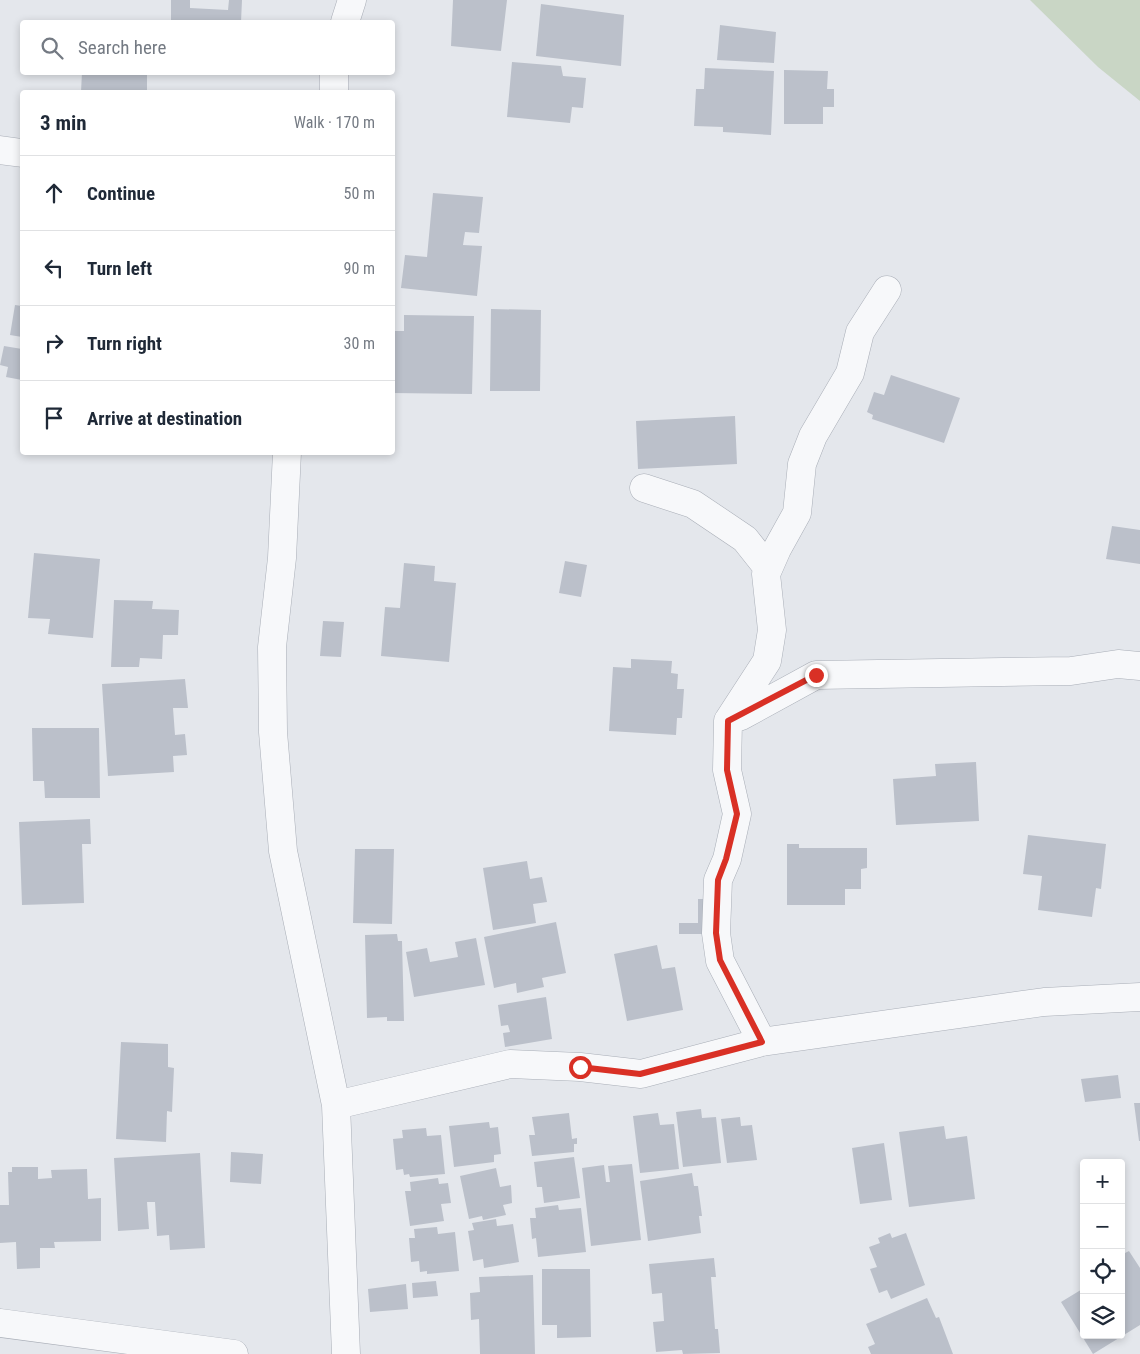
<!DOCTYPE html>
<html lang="en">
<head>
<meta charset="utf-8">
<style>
	:root { --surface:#fff; --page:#f6f6f7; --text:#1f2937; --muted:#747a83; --line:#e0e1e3 }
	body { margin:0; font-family:"Roboto Condensed",sans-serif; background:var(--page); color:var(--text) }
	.controls { position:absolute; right:15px; bottom:15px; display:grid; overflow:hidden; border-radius:5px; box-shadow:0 2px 8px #0003 }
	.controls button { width:45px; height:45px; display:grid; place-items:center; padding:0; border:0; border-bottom:1px solid var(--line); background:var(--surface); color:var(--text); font:25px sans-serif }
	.stop { position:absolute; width:15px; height:15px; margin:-11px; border:4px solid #d93025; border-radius:50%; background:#fff }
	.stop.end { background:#d93025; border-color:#fff; box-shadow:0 1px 5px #0008 }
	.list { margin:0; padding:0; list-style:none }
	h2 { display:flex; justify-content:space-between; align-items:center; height:65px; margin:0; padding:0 20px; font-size:21px }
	h2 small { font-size:16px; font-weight:400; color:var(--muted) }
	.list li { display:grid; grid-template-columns:32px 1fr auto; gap:15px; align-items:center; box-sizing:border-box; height:75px; padding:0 20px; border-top:1px solid var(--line) }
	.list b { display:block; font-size:19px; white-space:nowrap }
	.list em { font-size:16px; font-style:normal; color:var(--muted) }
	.icon { flex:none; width:28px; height:28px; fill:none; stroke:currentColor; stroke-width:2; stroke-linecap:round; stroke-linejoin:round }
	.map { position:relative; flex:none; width:1140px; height:1354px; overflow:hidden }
	.search { position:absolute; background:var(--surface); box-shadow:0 2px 8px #0003; left:20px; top:20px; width:375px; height:55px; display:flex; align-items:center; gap:12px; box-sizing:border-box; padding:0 18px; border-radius:5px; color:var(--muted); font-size:19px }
	.panel { position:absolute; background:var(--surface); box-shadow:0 2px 8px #0003; left:20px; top:90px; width:375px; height:365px; border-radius:5px }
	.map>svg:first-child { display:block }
	.green { fill:#c9d6c5 }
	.building { fill:#bbc0ca }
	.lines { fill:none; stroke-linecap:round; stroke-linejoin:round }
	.minor-casing { stroke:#a9aeb7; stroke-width:29 }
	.minor { stroke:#f7f8fa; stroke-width:28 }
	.route { stroke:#d93025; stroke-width:6 }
</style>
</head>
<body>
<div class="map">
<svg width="1140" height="1354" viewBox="0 0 1140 1354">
	<rect width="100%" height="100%" fill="#e4e7ec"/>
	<path class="green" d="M 1030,0 L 1140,0 L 1140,101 L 1098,67 Z"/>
	<path class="building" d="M 171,0 L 190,0 L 190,8 L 228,10 L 229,0 L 242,0 L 241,22 L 171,22 Z
		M 453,0 L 507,0 L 501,51 L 451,46 Z
		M 541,4 L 624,15 L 621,66 L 536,56 Z
		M 720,25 L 776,32 L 774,63 L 717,60 Z
		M 512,62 L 561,66 L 563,76 L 586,78 L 583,108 L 572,107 L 570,123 L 507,117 Z
		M 705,68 L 774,71 L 771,135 L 723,132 L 723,127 L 694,126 L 696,89 L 704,89 Z
		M 784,70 L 828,71 L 827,89 L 834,89 L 834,107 L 823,107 L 823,124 L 784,124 Z
		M 82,72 L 147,72 L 147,92 L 81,92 Z
		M 433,193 L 483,197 L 479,233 L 465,232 L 463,245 L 482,246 L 477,296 L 401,288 L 405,255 L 427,257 Z
		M 15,305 L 22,306 L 22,337 L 10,335 Z
		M 491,309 L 541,310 L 540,391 L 490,391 Z
		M 404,315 L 474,316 L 472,394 L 392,393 L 394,331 L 404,331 Z
		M 4,346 L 22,349 L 22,380 L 6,377 L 8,367 L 0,365 Z
		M 891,375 L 960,398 L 944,443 L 872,419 L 873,415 L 867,412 L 874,392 L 884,395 Z
		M 735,416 L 737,464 L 638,469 L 636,421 Z
		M 1112,526 L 1140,530 L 1140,564 L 1106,559 Z
		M 34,553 L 100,559 L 93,638 L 48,634 L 50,619 L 28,618 Z
		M 565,561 L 587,565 L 581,597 L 559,593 Z
		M 404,563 L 435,566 L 434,581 L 456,583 L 449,662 L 381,656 L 385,607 L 400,608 Z
		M 114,600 L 153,601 L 152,609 L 179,610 L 178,635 L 163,635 L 162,659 L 140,658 L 139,667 L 111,667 Z
		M 323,621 L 344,622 L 341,657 L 320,656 Z
		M 631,659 L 672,661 L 671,673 L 678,674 L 677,689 L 684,689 L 682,718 L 677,718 L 676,735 L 609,731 L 613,667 L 631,668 Z
		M 185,679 L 188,708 L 173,708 L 175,735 L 185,734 L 187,755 L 173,756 L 174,772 L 108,776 L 102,684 Z
		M 32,728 L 99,728 L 100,798 L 45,798 L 44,781 L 33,781 Z
		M 976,762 L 979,821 L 896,825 L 893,779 L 936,776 L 935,764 Z
		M 90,819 L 91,844 L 82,844 L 84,903 L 22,905 L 19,822 Z
		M 1028,835 L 1106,844 L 1101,889 L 1096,888 L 1092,917 L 1038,910 L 1042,876 L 1023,874 Z
		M 787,844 L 799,844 L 799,848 L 867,848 L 867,868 L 861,869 L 861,889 L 845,889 L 845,905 L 787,905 Z
		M 355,849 L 394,849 L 392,924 L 353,923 Z
		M 527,861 L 530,879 L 542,877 L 547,902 L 533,904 L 536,923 L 493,930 L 483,868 Z
		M 698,899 L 707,899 L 707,934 L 679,934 L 679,923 L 698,923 Z
		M 556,922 L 566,973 L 542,978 L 544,987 L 517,993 L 516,983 L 494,988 L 484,937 Z
		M 397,934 L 398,941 L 402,941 L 404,1021 L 387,1021 L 387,1017 L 367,1018 L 365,935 Z
		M 476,938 L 485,985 L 414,997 L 406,952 L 427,948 L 430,962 L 458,957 L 455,942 Z
		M 657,945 L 662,969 L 675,967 L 683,1010 L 627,1021 L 614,954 Z
		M 546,997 L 552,1039 L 505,1047 L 503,1033 L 510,1032 L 508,1025 L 501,1026 L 498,1005 Z
		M 121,1042 L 168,1044 L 168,1067 L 174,1068 L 172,1112 L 167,1111 L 166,1142 L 116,1139 Z
		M 1118,1075 L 1121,1098 L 1085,1102 L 1081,1079 Z
		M 1134,1103 L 1140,1103 L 1140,1141 L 1139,1141 Z
		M 701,1109 L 702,1118 L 716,1117 L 721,1163 L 683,1167 L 676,1112 Z
		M 569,1113 L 572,1139 L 577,1138 L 577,1144 L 574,1144 L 574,1152 L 532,1156 L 529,1135 L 535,1135 L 532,1117 Z
		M 658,1113 L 660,1125 L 674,1124 L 679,1169 L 640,1173 L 633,1116 Z
		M 740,1117 L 741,1126 L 752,1125 L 757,1160 L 727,1163 L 721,1119 Z
		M 489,1122 L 490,1128 L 498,1127 L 501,1154 L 494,1155 L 494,1162 L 454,1167 L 449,1126 Z
		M 944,1126 L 946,1139 L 967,1136 L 975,1199 L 909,1207 L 899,1132 Z
		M 426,1128 L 427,1136 L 441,1135 L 445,1174 L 410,1177 L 409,1174 L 404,1175 L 403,1169 L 396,1170 L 393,1139 L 403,1138 L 402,1130 Z
		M 884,1143 L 892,1200 L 860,1204 L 852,1148 Z
		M 231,1152 L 263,1154 L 261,1184 L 230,1182 Z
		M 200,1153 L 205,1248 L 170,1250 L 169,1235 L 157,1236 L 155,1202 L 147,1202 L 149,1229 L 118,1231 L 114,1158 Z
		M 574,1157 L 580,1198 L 544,1203 L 542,1187 L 537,1187 L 534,1162 Z
		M 632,1164 L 641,1240 L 591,1246 L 582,1168 L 604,1165 L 606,1182 L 610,1182 L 608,1166 Z
		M 12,1167 L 38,1167 L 38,1179 L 52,1178 L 51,1170 L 87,1169 L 88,1199 L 101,1198 L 101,1241 L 54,1242 L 55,1248 L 40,1248 L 40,1268 L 17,1269 L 16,1242 L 0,1243 L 0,1205 L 9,1205 L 8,1172 L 12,1172 Z
		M 496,1168 L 500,1187 L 511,1185 L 512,1203 L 503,1205 L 506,1215 L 483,1220 L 482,1216 L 469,1219 L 460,1176 Z
		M 692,1173 L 694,1186 L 698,1186 L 702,1216 L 699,1216 L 701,1233 L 648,1241 L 640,1181 Z
		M 438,1178 L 439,1184 L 448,1183 L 451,1203 L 441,1204 L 444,1221 L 410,1226 L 405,1191 L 411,1191 L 410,1182 Z
		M 558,1205 L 559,1210 L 581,1208 L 586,1252 L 538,1257 L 536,1238 L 532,1239 L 530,1218 L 536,1218 L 535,1208 Z
		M 496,1219 L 497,1226 L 513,1224 L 519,1262 L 484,1268 L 483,1259 L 473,1261 L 468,1231 L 474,1230 L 472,1223 Z
		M 437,1227 L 438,1234 L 455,1232 L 459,1271 L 427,1274 L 427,1271 L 420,1272 L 419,1261 L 411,1262 L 409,1238 L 415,1238 L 414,1229 Z
		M 890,1233 L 892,1238 L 906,1233 L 925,1285 L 891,1299 L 887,1290 L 879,1293 L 870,1269 L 877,1267 L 869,1247 L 880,1243 L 878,1238 Z
		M 1129,1251 L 1140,1268 L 1140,1325 L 1093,1354 L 1061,1302 L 1084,1288 L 1084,1335 L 1121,1335 L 1121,1255 Z
		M 714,1258 L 716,1277 L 711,1277 L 715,1329 L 718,1329 L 720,1353 L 683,1354 L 682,1350 L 656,1352 L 653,1322 L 664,1321 L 662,1293 L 652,1294 L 649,1264 Z
		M 542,1269 L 590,1269 L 591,1337 L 557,1338 L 557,1325 L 542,1325 Z
		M 533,1275 L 535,1354 L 480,1354 L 479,1319 L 471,1320 L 470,1293 L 480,1292 L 479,1277 Z
		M 436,1281 L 438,1296 L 413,1298 L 412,1283 Z
		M 406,1284 L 408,1309 L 370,1312 L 368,1289 Z
		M 927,1298 L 936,1318 L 939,1317 L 953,1354 L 871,1354 L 868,1347 L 875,1344 L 866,1324 Z"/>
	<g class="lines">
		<g class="minor-casing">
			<path id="minor" d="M 345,22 L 352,0
				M 334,92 L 334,72
				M 0,150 L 22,153
				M 287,452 L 282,558 L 272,647 L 273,732 L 283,851 L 336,1105 L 346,1354
				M 644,488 L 693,504 L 745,539 L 768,568
				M 728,721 L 767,661 L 772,630 L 766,574 L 777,549 L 797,513 L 802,464 L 813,436 L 850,373 L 860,332 L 887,290
				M 762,1042 L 720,961 L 716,933 L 718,880 L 727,859 L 737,814 L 727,770 L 728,721 L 741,716 L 816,675 L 1071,671 L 1118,664 L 1140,666
				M 336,1105 L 510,1064 L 580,1067 L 641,1074 L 762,1042 L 1044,1002 L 1140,997
				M 0,1323 L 234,1354"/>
		</g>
		<use href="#minor" class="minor"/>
	</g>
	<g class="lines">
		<path class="route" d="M 580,1067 L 640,1074 L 762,1042 L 720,960 L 716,933 L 718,880 L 726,859 L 737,814 L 727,770 L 728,721 L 816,675"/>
	</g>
</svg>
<div class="controls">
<button>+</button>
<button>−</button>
<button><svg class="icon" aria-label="locate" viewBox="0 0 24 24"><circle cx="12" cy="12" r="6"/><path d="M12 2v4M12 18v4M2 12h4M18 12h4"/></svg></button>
<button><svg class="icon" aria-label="layers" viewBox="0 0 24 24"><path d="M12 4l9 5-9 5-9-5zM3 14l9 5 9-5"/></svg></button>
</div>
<div class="stop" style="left:580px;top:1067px"></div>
<div class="stop end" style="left:816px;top:675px"></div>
<div class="search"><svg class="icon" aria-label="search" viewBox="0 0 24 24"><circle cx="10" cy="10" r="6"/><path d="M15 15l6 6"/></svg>Search here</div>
<section class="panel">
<h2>3 min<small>Walk · 170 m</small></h2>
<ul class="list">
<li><svg class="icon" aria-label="ahead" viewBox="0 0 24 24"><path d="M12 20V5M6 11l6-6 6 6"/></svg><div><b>Continue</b></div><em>50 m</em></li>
<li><svg class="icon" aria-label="left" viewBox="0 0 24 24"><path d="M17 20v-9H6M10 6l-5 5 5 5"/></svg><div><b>Turn left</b></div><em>90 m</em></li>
<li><svg class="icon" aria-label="right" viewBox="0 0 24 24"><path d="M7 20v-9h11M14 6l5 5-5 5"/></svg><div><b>Turn right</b></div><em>30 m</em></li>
<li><svg class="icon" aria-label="arrive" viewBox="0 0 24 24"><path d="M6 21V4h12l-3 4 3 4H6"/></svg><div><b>Arrive at destination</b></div></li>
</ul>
</section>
</div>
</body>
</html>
